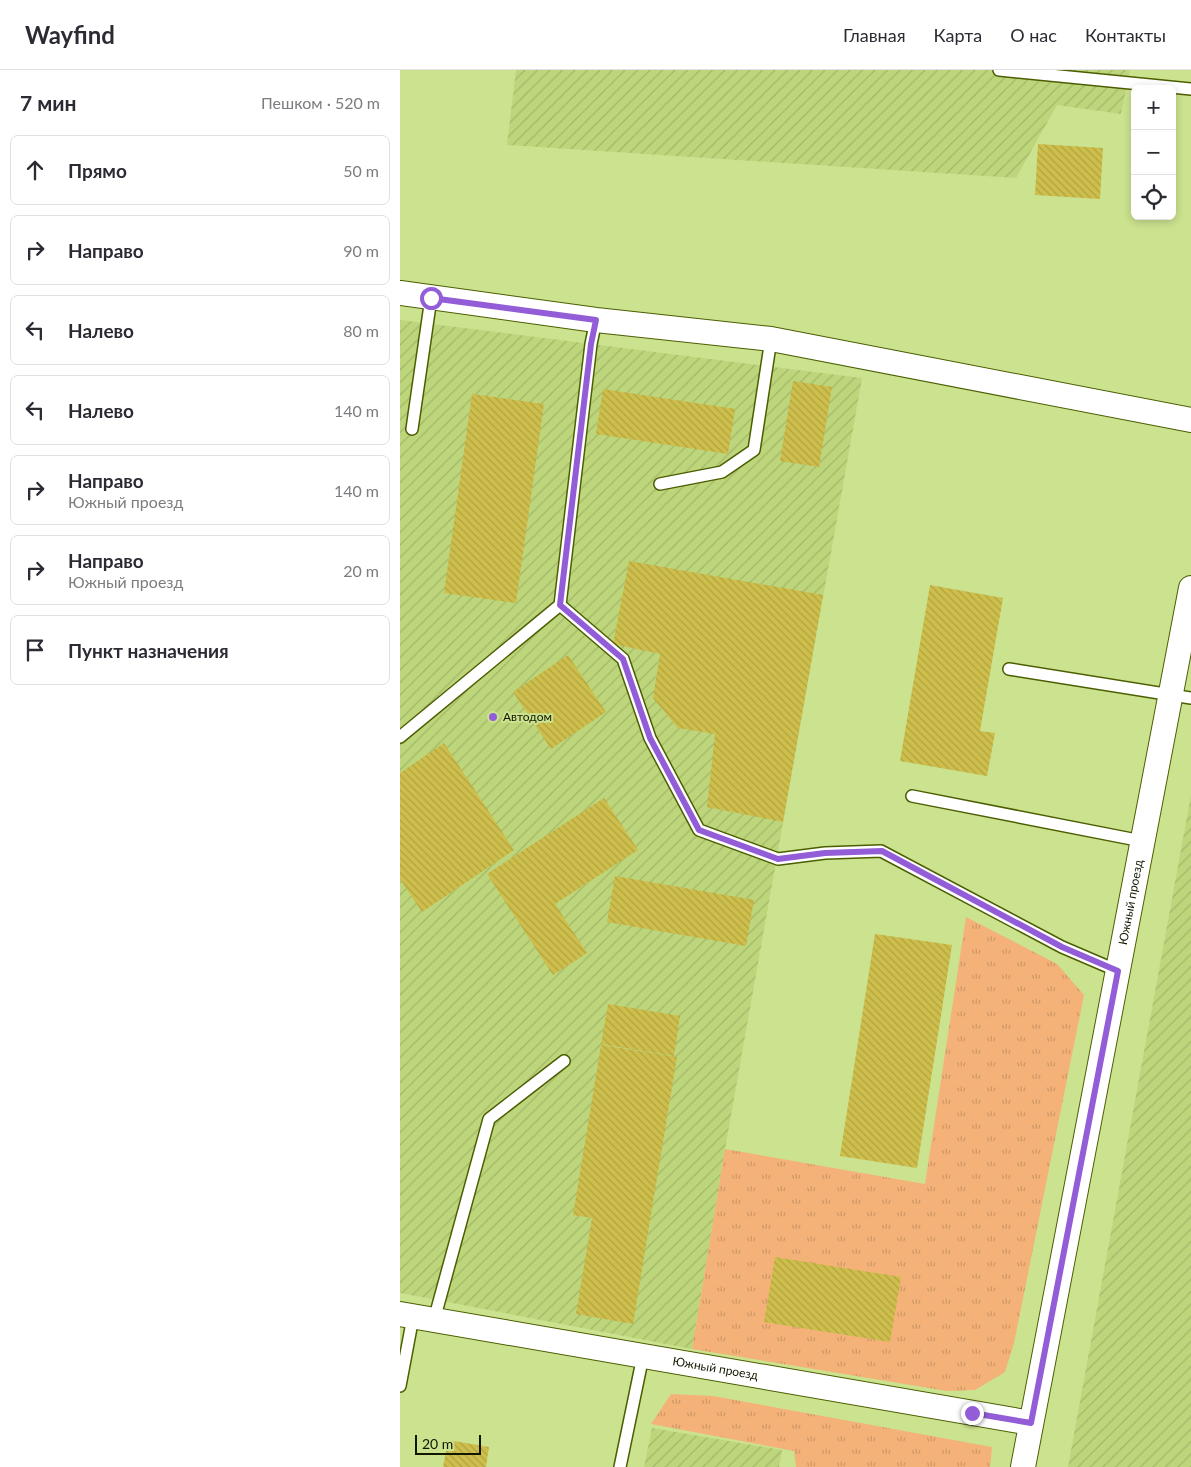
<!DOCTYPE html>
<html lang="ru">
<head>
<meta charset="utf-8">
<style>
	:root { --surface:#fff; --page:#f7f7f7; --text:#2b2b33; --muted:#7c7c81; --line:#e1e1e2 }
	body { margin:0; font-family:Lato,sans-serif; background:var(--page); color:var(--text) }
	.controls { position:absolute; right:15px; top:15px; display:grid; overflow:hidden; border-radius:8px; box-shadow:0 2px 8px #0003 }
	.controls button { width:45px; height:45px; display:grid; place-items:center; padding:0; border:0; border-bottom:1px solid var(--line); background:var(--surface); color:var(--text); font:25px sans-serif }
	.scale { position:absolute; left:15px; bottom:12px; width:66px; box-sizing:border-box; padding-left:5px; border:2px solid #121800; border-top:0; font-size:14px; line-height:18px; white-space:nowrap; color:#121800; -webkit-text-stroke:4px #cbe28f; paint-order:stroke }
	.stop { position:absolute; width:15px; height:15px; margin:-11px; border:4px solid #925dd6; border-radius:50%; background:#fff }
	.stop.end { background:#925dd6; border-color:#fff; box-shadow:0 1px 5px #0008 }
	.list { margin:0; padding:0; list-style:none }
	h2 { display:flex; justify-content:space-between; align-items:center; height:65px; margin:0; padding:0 20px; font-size:21px }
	h2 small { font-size:16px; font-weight:400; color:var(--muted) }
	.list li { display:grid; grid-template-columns:32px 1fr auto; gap:15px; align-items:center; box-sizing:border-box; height:70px; margin:0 10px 10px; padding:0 10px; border:1px solid var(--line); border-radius:8px }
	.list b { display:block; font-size:19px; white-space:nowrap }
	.list p { margin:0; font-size:16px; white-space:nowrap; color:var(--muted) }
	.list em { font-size:16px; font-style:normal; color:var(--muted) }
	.icon { flex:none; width:28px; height:28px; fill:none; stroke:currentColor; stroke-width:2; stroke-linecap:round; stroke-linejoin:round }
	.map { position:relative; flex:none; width:791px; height:1397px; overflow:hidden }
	header { display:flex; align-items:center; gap:30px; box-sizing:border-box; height:70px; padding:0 25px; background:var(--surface); border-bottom:1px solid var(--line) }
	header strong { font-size:24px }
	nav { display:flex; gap:28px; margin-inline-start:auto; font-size:18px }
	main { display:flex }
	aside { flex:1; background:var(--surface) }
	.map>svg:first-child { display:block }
	.industrial { fill:url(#industrial-furrows) }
	.grass { fill:url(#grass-tufts) }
	.building { fill:url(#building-back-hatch) }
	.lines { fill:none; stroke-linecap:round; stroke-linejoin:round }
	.service-casing { stroke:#4c5e00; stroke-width:14 }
	.minor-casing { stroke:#4c5e00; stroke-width:26 }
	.service { stroke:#fff; stroke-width:11 }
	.minor { stroke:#fff; stroke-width:24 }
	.route { stroke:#925dd6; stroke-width:6 }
	.poi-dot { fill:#925dd6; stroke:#cbe28f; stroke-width:2 }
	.labels { text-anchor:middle; stroke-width:4; stroke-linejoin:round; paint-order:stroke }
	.poi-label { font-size:12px; fill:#121800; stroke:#cbe28f; text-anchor:start }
	.street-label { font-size:12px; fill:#121800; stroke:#cbe28f }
</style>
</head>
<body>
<header>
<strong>Wayfind</strong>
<nav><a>Главная</a><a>Карта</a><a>О нас</a><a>Контакты</a></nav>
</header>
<main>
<aside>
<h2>7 мин<small>Пешком · 520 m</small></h2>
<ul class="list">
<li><svg class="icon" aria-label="ahead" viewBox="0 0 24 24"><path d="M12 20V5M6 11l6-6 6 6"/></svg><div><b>Прямо</b></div><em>50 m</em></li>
<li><svg class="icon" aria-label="right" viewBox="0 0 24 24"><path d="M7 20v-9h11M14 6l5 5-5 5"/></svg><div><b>Направо</b></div><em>90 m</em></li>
<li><svg class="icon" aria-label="left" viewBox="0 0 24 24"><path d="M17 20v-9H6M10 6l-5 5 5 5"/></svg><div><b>Налево</b></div><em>80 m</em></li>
<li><svg class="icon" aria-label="left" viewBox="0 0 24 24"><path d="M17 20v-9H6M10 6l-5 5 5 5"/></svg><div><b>Налево</b></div><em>140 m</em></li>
<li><svg class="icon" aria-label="right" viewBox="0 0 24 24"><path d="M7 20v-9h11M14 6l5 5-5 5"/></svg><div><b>Направо</b><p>Южный проезд</p></div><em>140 m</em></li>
<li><svg class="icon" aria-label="right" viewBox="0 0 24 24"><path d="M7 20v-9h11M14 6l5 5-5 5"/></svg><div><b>Направо</b><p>Южный проезд</p></div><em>20 m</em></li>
<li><svg class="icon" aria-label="arrive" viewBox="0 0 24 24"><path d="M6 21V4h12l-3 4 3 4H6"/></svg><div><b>Пункт назначения</b></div></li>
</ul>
</aside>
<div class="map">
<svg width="791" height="1397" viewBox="0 0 791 1397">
	<defs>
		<pattern id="industrial-furrows" width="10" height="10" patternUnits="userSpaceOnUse" patternTransform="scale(1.25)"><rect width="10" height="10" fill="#bed67b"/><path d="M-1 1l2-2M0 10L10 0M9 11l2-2" fill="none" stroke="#a2b769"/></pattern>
		<pattern id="grass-tufts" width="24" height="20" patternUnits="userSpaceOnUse" patternTransform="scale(1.25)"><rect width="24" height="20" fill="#f4b278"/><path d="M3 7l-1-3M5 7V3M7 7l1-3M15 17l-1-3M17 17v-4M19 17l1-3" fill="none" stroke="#d09866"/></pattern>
		<pattern id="building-back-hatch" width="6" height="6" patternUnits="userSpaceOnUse" patternTransform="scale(1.25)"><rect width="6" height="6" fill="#cebe4c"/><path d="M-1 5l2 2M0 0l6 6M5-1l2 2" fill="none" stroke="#b0a341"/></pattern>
	</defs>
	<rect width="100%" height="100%" fill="#cbe28f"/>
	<path class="industrial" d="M 116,0 L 730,0 L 721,44 L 657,35 L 616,108 L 107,75 Z
		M 0,250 L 462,308 L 325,1079 L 292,1279 L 0,1223 Z
		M 791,725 L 791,1397 L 668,1397 Z
		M 252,1358 L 382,1380 L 379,1397 L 244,1397 Z"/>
	<path class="grass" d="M 566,847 L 657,894 L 684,925 L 614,1273 L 605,1302 L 575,1320 L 547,1321 L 292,1279 L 325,1079 L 525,1114 Z
		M 271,1324 L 313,1326 L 592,1377 L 590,1397 L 396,1397 L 394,1381 L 251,1354 Z"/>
	<path class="building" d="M 638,74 L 703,78 L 700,129 L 635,125 Z
		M 393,311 L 432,317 L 419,397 L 380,391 Z
		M 203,319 L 335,339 L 328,384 L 196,364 Z
		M 72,324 L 144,334 L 116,533 L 44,523 Z
		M 229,491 L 423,525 L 383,752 L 307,737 L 315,664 L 278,658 L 253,628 L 260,584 L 213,574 Z
		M 530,515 L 603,528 L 580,661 L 595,663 L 587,706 L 500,691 Z
		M 168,585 L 206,642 L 151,679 L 113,622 Z
		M 44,673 L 114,780 L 22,842 L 0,809 L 0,703 Z
		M 204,728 L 238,780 L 155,834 L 187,883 L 153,905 L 87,804 Z
		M 215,806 L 354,830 L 346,876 L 207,852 Z
		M 475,864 L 552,875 L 517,1098 L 440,1086 Z
		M 208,934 L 280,946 L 274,986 L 201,974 Z
		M 201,975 L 277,987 L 233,1254 L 176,1244 L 192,1148 L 173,1145 Z
		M 375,1187 L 501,1207 L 490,1272 L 364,1252 Z
		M 48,1370 L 89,1377 L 86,1397 L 43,1397 Z"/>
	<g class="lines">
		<g class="service-casing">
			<path id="service" d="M 599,0 L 791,19
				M 12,359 L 31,228
				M 260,414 L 322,402 L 354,380 L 371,269
				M 160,535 L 223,589 L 250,668 L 299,760 L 378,789 L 425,783 L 481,781 L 662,877 L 718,901
				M 609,599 L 791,628
				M 0,667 L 160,535 L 191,274 L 196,250
				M 512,726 L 742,771
				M 34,1250 L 89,1049 L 164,991
				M 0,1316 L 13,1247
				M 220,1397 L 243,1286"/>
		</g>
		<g class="minor-casing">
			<g id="minor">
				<path d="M 0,223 L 196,250 L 371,269 L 791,350"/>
				<path id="s1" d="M 0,1244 L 631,1353"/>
				<path id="s2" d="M 623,1397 L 791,518"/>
			</g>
		</g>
		<use href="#service" class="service"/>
		<use href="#minor" class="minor"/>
	</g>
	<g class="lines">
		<path class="route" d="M 31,228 L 196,250 L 191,274 L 160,535 L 223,589 L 250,668 L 299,760 L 378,789 L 425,783 L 482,781 L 662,877 L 718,901 L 631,1353 L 572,1343"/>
	</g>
	<circle class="poi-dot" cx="93" cy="647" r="5"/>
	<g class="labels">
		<g class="poi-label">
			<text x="103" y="651">Автодом</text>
		</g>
		<g class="street-label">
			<text dy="4" stroke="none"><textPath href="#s2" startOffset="575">Южный проезд</textPath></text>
			<text dy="4" stroke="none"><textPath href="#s1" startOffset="320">Южный проезд</textPath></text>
		</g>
	</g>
</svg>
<div class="controls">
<button>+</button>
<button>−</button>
<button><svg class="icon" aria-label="locate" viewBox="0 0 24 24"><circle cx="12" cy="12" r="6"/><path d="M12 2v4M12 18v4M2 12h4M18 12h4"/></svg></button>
</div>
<div class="scale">20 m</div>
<div class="stop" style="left:31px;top:228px"></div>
<div class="stop end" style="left:572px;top:1343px"></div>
</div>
</main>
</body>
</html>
